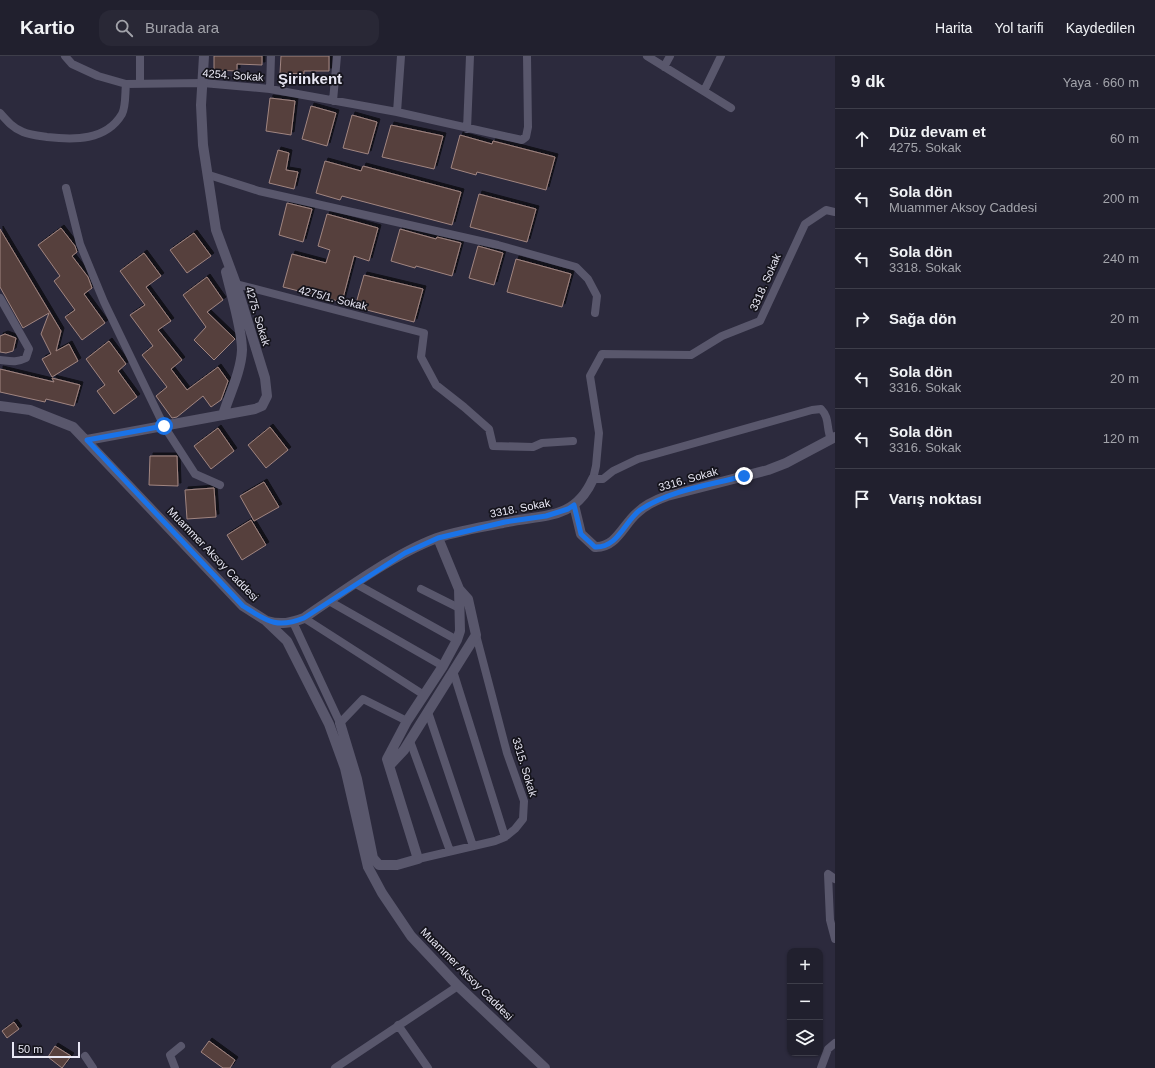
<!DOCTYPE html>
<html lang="tr">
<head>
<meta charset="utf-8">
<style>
	:root { --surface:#21202e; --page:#292836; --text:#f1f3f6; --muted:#a2a3aa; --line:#3e3e4a }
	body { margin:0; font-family:Helvetica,sans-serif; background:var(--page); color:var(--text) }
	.controls { position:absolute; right:12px; bottom:12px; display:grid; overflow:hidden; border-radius:8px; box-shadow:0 1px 3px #0004 }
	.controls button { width:36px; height:36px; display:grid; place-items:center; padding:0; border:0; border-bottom:1px solid var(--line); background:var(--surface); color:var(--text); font:20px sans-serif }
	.scale { position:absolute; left:12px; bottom:10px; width:68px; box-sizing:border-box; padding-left:4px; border:2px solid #e8e7f4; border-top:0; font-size:11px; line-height:14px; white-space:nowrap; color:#e8e7f4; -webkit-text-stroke:3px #15141c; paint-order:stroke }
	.stop { position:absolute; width:12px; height:12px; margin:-9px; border:3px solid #1a73e8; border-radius:50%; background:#fff }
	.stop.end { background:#1a73e8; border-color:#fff; box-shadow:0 1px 4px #0008 }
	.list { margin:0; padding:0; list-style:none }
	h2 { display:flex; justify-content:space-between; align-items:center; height:52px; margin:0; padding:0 16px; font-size:17px }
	h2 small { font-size:13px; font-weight:400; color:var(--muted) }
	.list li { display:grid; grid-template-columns:26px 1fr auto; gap:12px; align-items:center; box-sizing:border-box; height:60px; padding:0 16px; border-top:1px solid var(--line) }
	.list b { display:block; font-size:15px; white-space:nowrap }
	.list p { margin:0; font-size:13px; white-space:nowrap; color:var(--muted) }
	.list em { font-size:13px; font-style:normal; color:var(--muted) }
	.icon { flex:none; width:22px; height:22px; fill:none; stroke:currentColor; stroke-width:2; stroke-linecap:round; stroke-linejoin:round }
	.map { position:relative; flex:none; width:835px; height:1012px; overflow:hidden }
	header { display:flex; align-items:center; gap:24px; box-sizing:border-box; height:56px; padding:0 20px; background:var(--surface); border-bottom:1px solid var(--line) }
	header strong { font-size:19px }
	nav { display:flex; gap:22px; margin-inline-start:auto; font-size:14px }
	.search { width:280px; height:36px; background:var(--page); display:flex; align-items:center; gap:10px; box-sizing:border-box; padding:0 14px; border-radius:12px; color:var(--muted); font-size:15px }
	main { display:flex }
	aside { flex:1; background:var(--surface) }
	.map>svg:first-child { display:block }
	.building { fill:#57403c; stroke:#a08581; filter:url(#shadow) }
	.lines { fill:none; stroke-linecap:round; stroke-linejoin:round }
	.minor { stroke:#59576c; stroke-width:8 }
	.tertiary { stroke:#59576c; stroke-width:10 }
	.route { stroke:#1a73e8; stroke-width:5 }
	.labels { text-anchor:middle; stroke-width:3.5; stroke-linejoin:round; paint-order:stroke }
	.street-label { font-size:11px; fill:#e8e7f4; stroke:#15141c }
	.district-label { font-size:15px; font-weight:bold; fill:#e8e7f4; stroke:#15141c }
</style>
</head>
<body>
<header>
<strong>Kartio</strong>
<div class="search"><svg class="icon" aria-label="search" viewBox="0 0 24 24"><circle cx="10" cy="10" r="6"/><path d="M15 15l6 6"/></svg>Burada ara</div>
<nav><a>Harita</a><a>Yol tarifi</a><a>Kaydedilen</a></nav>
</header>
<main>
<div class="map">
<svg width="835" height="1012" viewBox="0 0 835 1012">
	<defs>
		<filter id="shadow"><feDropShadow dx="3" dy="-3" stdDeviation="0" flood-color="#0009"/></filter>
	</defs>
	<rect width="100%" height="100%" fill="#2c2a3d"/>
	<path class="building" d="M 214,0 L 262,0 L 262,9 L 237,8 L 237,15 L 214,14 Z
		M 281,0 L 329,0 L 329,15 L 304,15 L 304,18 L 280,17 Z
		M 270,42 L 295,45 L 291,79 L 266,75 Z
		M 311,50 L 336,57 L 327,90 L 302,83 Z
		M 352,59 L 377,66 L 368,98 L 343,92 Z
		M 391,69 L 443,80 L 434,113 L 382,101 Z
		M 460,79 L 492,88 L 493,85 L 555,101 L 546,134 L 477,116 L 476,119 L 451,112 Z
		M 278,94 L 289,97 L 286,114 L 298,116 L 294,133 L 269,127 Z
		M 325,105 L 361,115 L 363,110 L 461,136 L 452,169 L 342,140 L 340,144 L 316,137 Z
		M 479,138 L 536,153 L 527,186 L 470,171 Z
		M 287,147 L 312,153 L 303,186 L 279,179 Z
		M 327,158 L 378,172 L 369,205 L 354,200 L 342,246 L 283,231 L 292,198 L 326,207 L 330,194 L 318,190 Z
		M 61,172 L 75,190 L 77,196 L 72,200 L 88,221 L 92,232 L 84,238 L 105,267 L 82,284 L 65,261 L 75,254 L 54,225 L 60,220 L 38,189 Z
		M 0,173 L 61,275 L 56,295 L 69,288 L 78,305 L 52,321 L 42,303 L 51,298 L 41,278 L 49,257 L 23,272 L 0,231 Z
		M 400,173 L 436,183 L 437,181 L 461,187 L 452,220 L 416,210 L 415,212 L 391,205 Z
		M 194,177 L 211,200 L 187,217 L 170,194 Z
		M 478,190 L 503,197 L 494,229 L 469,222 Z
		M 144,197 L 161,220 L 146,231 L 171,265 L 158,274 L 182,304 L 171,313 L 187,334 L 218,311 L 228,325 L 221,344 L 211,351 L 203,340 L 177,361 L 172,362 L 156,340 L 167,331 L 142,299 L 153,290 L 130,259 L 145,249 L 120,215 Z
		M 516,203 L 571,218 L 562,251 L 507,236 Z
		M 364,219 L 423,233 L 414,266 L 355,251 Z
		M 207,221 L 223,244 L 207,256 L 235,283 L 214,304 L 194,284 L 206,271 L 183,239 Z
		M 5,278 L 16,282 L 13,295 L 6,297 L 0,296 L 0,280 Z
		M 109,285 L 126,308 L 118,315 L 137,341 L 114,358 L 97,335 L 105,329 L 86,303 Z
		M 0,313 L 54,326 L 52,322 L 80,329 L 74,350 L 46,343 L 45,346 L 0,336 Z
		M 270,371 L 288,394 L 266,412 L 248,389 Z
		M 218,372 L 234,395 L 211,413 L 194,390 Z
		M 150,400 L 177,400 L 178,430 L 149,429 Z
		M 264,426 L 279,451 L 254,465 L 240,440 Z
		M 214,432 L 216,461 L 187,463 L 185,434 Z
		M 251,464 L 266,489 L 242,504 L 227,479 Z
		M 14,966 L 19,973 L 7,982 L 2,975 Z
		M 209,985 L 235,1004 L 230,1012 L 223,1012 L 201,996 Z
		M 55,990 L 71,1000 L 62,1012 L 48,1001 Z"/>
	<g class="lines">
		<path class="minor" d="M 65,0 L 72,8 L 98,20 L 126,28 L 203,27 L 270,33 L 397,56 L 522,84 L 526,81 L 528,71 L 527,0
			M 647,0 L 731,52
			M 664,11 L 670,0
			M 140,28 L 140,0
			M 270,33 L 271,0
			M 704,35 L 721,0
			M 333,45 L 337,0
			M 397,56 L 401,0
			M 0,57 C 7,65 13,72 23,76 C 30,79 40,80 47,81 C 74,84 106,85 122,58 C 126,51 125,36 126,28
			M 467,73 L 470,0
			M 209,119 L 259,135 L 498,189 L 576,211 L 588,223 L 597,240 L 595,257
			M 66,132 L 80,188 L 104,246 L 164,370 L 195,418 L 220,429
			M 236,228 L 424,277 L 421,301 L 436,329 L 464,351 L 489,373 L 493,390 L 533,391 L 542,387 L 573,385
			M 0,242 L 29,293 L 26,302 C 16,307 10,305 0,304
			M 831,383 C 826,372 830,362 821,353 L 812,354 L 638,403 L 613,415 L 603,423 L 593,423 L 596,410 L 599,377 L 590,320 L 602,298 L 691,299 L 722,280 L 760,265 L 805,168 L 826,154 L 835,156
			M 356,528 L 457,584
			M 421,533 L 459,552
			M 329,545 L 443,610
			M 304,562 L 424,639
			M 293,566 L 340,667 L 363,643 L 407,665
			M 453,615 L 505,781
			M 428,656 L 473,790
			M 410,685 L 450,795
			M 418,803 L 495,785 L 505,781 L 515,773 L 523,763 L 524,745 L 507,697 L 476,579
			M 835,823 L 828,818 L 830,864 L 835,883
			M 398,969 L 428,1012
			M 85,1000 L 93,1012
			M 175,1012 L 170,999 L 181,990
			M 335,1012 L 458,930
			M 821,1012 L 828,993 L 835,987"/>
		<path class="tertiary" d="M 0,350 L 30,354 L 73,371 L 243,550 L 265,564 L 287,585 L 329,668 L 345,712 L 368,811 L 382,837 L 411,880 L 458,930 L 545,1012
			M 223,359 C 229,339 241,316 242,294 C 242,272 231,238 226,216
			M 87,384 L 255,353 L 262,350 L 267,340 L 265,322 L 236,228 L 216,174 L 203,89 L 201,49 L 204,0
			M 574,449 L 581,478 L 595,491 C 616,492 623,469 637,457 C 645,449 656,444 667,440 L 768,414 L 786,407 L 835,381
			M 267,565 C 281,569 291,567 304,562 C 343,535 394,498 437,482 C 458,475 481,471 503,467 C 541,458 574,466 593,423
			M 340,667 L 357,723 L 373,802 L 379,809 L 397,809 L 418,803 L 387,703 L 407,665 L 443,610 L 457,584 L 460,575 L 459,533
			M 390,709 L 404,694 L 476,579 L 468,543 L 459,533 L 438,482"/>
	</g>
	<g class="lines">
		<path class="route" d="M 164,370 L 87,384 L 243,550 C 267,565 276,573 304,562 L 405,497 L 438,482 L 505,466 L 546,460 L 568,453 L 574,449 L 581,478 L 595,491 C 618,492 624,466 640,454 C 670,434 710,429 744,420"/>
	</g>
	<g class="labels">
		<g class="street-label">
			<text transform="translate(233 19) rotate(4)" y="4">4254. Sokak</text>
			<text transform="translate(765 226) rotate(-66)" y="4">3318. Sokak</text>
			<text transform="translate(333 242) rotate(14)" y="4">4275/1. Sokak</text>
			<text transform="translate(258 260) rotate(73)" y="4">4275. Sokak</text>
			<text transform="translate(688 423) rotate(-16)" y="4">3316. Sokak</text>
			<text transform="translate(520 452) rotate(-11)" y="4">3318. Sokak</text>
			<text transform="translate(213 498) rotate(46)" y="4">Muammer Aksoy Caddesi</text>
			<text transform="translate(525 711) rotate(73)" y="4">3315. Sokak</text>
			<text transform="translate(467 918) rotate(45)" y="4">Muammer Aksoy Caddesi</text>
		</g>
		<g class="district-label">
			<text x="310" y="28">Şirinkent</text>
		</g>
	</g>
</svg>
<div class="controls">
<button>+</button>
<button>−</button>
<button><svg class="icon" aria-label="layers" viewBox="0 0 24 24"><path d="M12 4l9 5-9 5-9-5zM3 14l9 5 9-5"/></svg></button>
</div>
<div class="scale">50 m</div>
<div class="stop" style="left:164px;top:370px"></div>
<div class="stop end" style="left:744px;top:420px"></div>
</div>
<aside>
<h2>9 dk<small>Yaya · 660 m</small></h2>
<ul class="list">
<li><svg class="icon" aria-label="ahead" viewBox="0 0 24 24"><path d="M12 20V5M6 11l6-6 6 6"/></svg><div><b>Düz devam et</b><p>4275. Sokak</p></div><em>60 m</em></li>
<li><svg class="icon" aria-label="left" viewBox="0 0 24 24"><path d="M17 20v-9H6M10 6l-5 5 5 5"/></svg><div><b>Sola dön</b><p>Muammer Aksoy Caddesi</p></div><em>200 m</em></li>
<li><svg class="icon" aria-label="left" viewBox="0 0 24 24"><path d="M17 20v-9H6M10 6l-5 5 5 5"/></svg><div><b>Sola dön</b><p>3318. Sokak</p></div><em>240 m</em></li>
<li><svg class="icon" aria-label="right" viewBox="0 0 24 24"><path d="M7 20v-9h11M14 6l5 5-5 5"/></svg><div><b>Sağa dön</b></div><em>20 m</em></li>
<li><svg class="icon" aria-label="left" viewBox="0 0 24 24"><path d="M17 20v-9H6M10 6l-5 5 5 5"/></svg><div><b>Sola dön</b><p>3316. Sokak</p></div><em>20 m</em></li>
<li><svg class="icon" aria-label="left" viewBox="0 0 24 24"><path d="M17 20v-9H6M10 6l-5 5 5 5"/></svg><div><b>Sola dön</b><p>3316. Sokak</p></div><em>120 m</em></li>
<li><svg class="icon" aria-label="arrive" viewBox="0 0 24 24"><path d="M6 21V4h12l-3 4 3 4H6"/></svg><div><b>Varış noktası</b></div></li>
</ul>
</aside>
</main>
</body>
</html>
